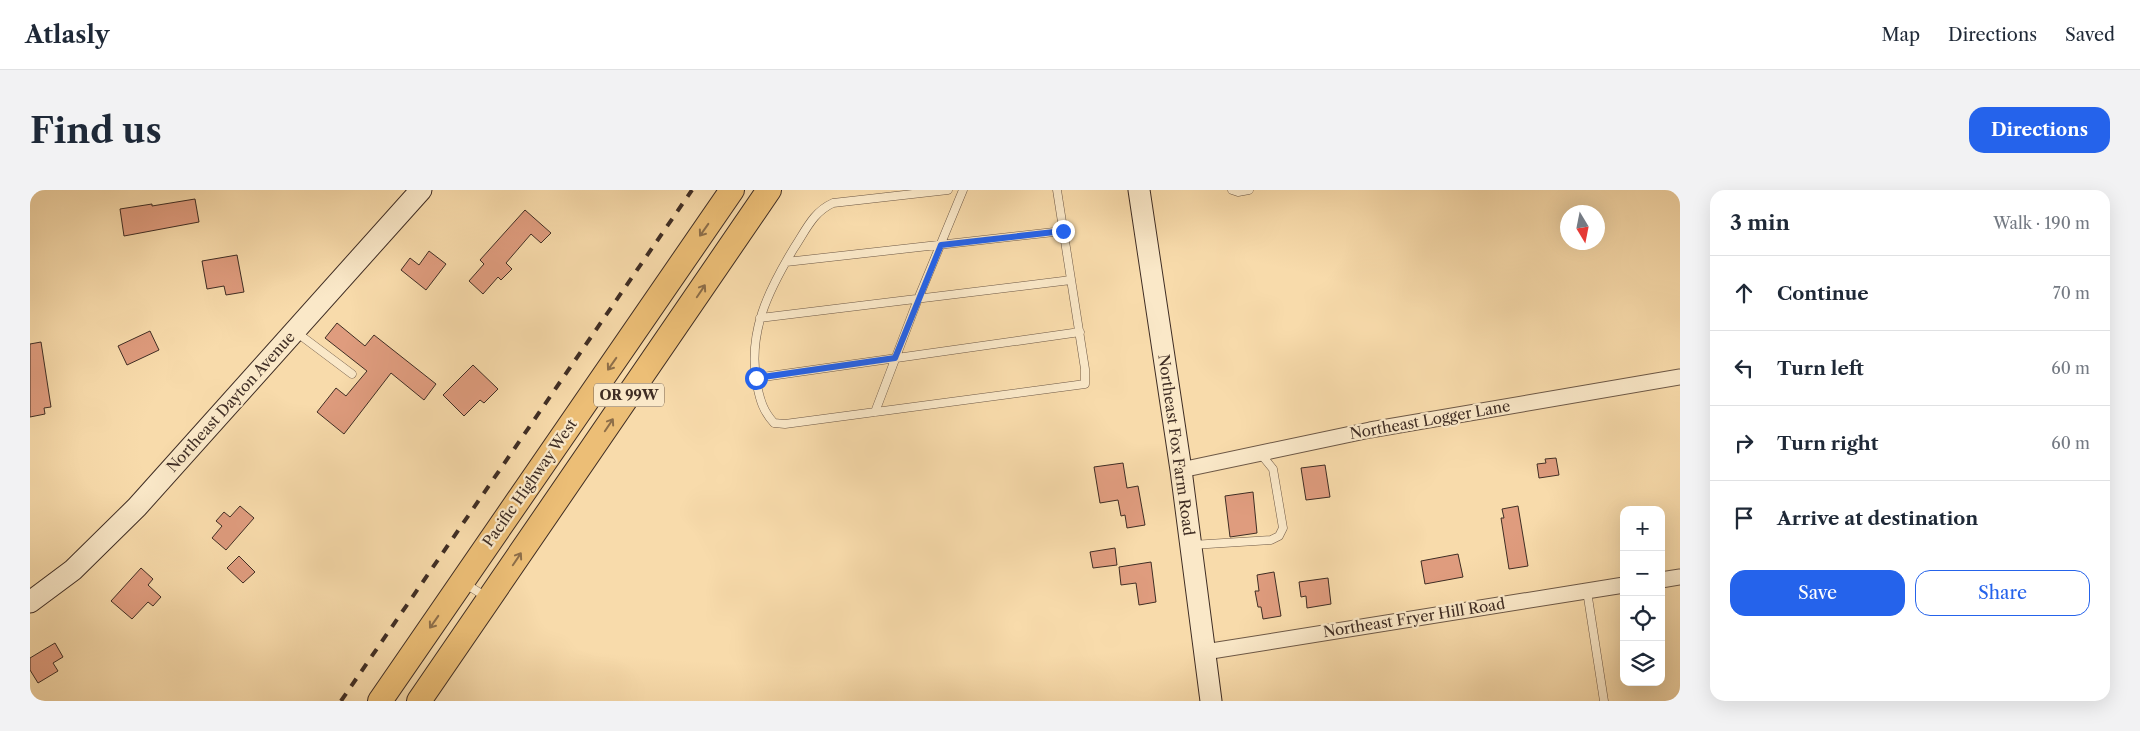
<!DOCTYPE html>
<html lang="en">
<head>
<meta charset="utf-8">
<style>
	:root { --surface:#fff; --page:#f2f2f3; --text:#1f2937; --muted:#747a83; --line:#e0e1e3; --accent:#2563eb }
	body { margin:0; font-family:"Libre Caslon Text",serif; background:var(--page); color:var(--text) }
	.controls { position:absolute; right:15px; bottom:15px; display:grid; overflow:hidden; border-radius:10px; box-shadow:0 5px 20px #0002 }
	.controls button { width:45px; height:45px; display:grid; place-items:center; padding:0; border:0; border-bottom:1px solid var(--line); background:var(--surface); color:var(--text); font:25px sans-serif }
	.compass { position:absolute; left:1530px; top:15px; width:45px; height:45px; border-radius:50%; background:var(--surface); box-shadow:0 5px 20px #0002; rotate:170deg }
	.stop { position:absolute; width:15px; height:15px; margin:-11px; border:4px solid #2563eb; border-radius:50%; background:#fff }
	.stop.end { background:#2563eb; border-color:#fff; box-shadow:0 1px 5px #0008 }
	.list { margin:0; padding:0; list-style:none }
	h2 { display:flex; justify-content:space-between; align-items:center; height:65px; margin:0; padding:0 20px; font-size:21px }
	h2 small { font-size:16px; font-weight:400; color:var(--muted) }
	.list li { display:grid; grid-template-columns:32px 1fr auto; gap:15px; align-items:center; box-sizing:border-box; height:75px; padding:0 20px; border-top:1px solid var(--line) }
	.list b { display:block; font-size:19px; white-space:nowrap }
	.list em { font-size:16px; font-style:normal; color:var(--muted) }
	.actions { display:flex; gap:10px; padding:15px 20px }
	.actions a { flex:1; padding:11px 0; border:1px solid var(--accent); border-radius:15px; text-align:center; font-size:18px; color:var(--accent) }
	.actions .main { background:var(--accent); color:#fff }
	.icon { flex:none; width:28px; height:28px; fill:none; stroke:currentColor; stroke-width:2; stroke-linecap:round; stroke-linejoin:round }
	.map { position:relative; flex:none; width:1650px; height:511px; overflow:hidden; border-radius:15px }
	header { display:flex; align-items:center; gap:30px; box-sizing:border-box; height:70px; padding:0 25px; background:var(--surface); border-bottom:1px solid var(--line) }
	header strong { font-size:24px }
	nav { display:flex; gap:28px; margin-inline-start:auto; font-size:18px }
	.intro { display:flex; align-items:center; justify-content:space-between; box-sizing:border-box; height:120px; padding:0 30px }
	h1 { margin:0; font-size:35px }
	.button { padding:12px 22px; border-radius:15px; background:var(--accent); color:#fff; font-size:18px; font-weight:700 }
	main { display:flex; gap:30px; padding:0 30px }
	aside { flex:1; background:var(--surface); border-radius:15px; box-shadow:0 5px 20px #0002 }
	.map>svg:first-child { display:block }
	.building { fill:#df9c7e; stroke:#3f2d24 }
	.lines { fill:none; stroke-linecap:round; stroke-linejoin:round }
	.lane-casing { stroke:#6d5846; stroke-width:9 }
	.street-casing { stroke:#6d5846; stroke-width:17 }
	.secondary-casing { stroke:#3f2d24; stroke-width:23 }
	.primary-casing { stroke:#3f2d24; stroke-width:26 }
	.lane { stroke:#fae8c8; stroke-width:8 }
	.street { stroke:#fae8c8; stroke-width:15 }
	.secondary { stroke:#fae8c8; stroke-width:21 }
	.primary { stroke:#ecbe76; stroke-width:24 }
	.rail { stroke:#3f2d24; stroke-width:4; stroke-dasharray:9 9; stroke-linecap:butt }
	.oneway { stroke:#8d6e49 }
	.route { stroke:#2563eb; stroke-width:6 }
	.labels { text-anchor:middle; stroke-width:4.5; stroke-linejoin:round; paint-order:stroke }
	.shield { fill:#fae8c8; stroke:#776555; stroke-width:1 }
	.shield-label { font-size:14px; font-weight:bold; fill:#3f2d24 }
	.street-label { font-size:15px; fill:#3f2d24; stroke:#fae8c8 }
</style>
</head>
<body>
<header>
<strong>Atlasly</strong>
<nav><a>Map</a><a>Directions</a><a>Saved</a></nav>
</header>
<div class="intro"><h1>Find us</h1><a class="button">Directions</a></div>
<main>
<div class="map">
<svg width="1650" height="511" viewBox="0 0 1650 511">
	<rect width="100%" height="100%" fill="#f8dbab"/>
	<filter id="stains"><feTurbulence type="fractalNoise" baseFrequency=".004" numOctaves="4"/><feColorMatrix values="0 0 0 0 .2 0 0 0 0 .09 0 0 0 0 .02 0 0 0 .5 -.17"/></filter>
	<radialGradient id="worn" r=".72"><stop offset=".6" stop-color="#630" stop-opacity="0"/><stop offset="1" stop-color="#630" stop-opacity=".3"/></radialGradient>
	<path class="building" d="M 165,9 L 169,32 L 94,46 L 90,19 L 122,14 L 122,16 Z
		M 495,20 L 521,43 L 511,53 L 501,44 L 476,73 L 482,79 L 471,90 L 468,87 L 453,104 L 439,91 L 454,74 L 450,70 Z
		M 399,61 L 416,74 L 396,100 L 371,80 L 380,68 L 389,75 Z
		M 207,65 L 214,102 L 196,105 L 194,96 L 177,99 L 172,71 Z
		M 307,133 L 335,156 L 344,145 L 406,194 L 394,210 L 361,183 L 314,244 L 287,222 L 306,198 L 316,206 L 337,181 L 295,148 Z
		M 120,141 L 129,160 L 97,175 L 88,156 Z
		M 11,152 L 21,217 L 14,218 L 15,224 L 0,227 L 0,154 Z
		M 443,175 L 468,199 L 454,213 L 450,210 L 434,226 L 413,205 Z
		M 1526,268 L 1529,285 L 1509,288 L 1507,274 L 1516,273 L 1515,269 Z
		M 1093,273 L 1097,298 L 1108,296 L 1115,335 L 1097,338 L 1095,325 L 1091,326 L 1088,310 L 1070,313 L 1064,277 Z
		M 1295,275 L 1300,307 L 1276,310 L 1271,278 Z
		M 1223,302 L 1227,343 L 1200,347 L 1195,306 Z
		M 210,316 L 224,328 L 196,360 L 182,348 L 192,336 L 186,331 L 194,322 L 200,327 Z
		M 1488,316 L 1498,376 L 1479,379 L 1471,328 L 1474,328 L 1472,319 Z
		M 1085,358 L 1087,375 L 1063,378 L 1060,362 Z
		M 1428,364 L 1433,387 L 1395,394 L 1391,371 Z
		M 209,366 L 225,382 L 213,393 L 197,378 Z
		M 1121,372 L 1126,412 L 1109,415 L 1106,393 L 1091,395 L 1089,377 Z
		M 111,378 L 123,389 L 118,395 L 131,407 L 123,416 L 118,412 L 102,429 L 81,411 Z
		M 1244,382 L 1251,426 L 1233,429 L 1231,417 L 1228,417 L 1225,401 L 1229,401 L 1227,385 Z
		M 1298,388 L 1301,414 L 1277,418 L 1276,406 L 1271,407 L 1269,392 Z
		M 25,453 L 33,467 L 23,473 L 28,481 L 8,493 L 0,480 L 0,468 Z"/>
	<g class="lines">
		<g class="lane-casing">
			<path id="lane" d="M 918,0 L 803,13 C 783,22 776,40 764,58 C 738,101 717,143 727,195 C 730,210 733,221 744,233 L 755,234 L 1055,194 L 1055,179 L 1027,0
				M 1202,0 L 1208,2 L 1219,0
				M 756,72 L 1033,41
				M 730,128 L 1041,90
				M 266,142 L 322,184
				M 726,188 L 1050,142
				M 845,222 L 888,109 L 933,0
				M 1162,355 L 1241,350 L 1249,346 L 1253,338 L 1243,279 L 1230,263
				M 434,393 L 458,408
				M 1557,401 L 1574,511"/>
		</g>
		<g class="street-casing">
			<path id="street" d="M 1151,280 L 1340,240 L 1650,187
				M 1631,390 L 1650,387
				M 1175,462 L 1594,395"/>
		</g>
		<g class="secondary-casing">
			<path id="secondary" d="M 1109,0 L 1151,280 L 1181,511
				M 0,412 L 43,380 L 107,317 L 391,0"/>
		</g>
		<g class="primary-casing">
			<path id="primary" d="M 350,511 L 702,0
				M 389,511 L 739,0"/>
		</g>
		<use href="#lane" class="lane"/>
		<use href="#street" class="street"/>
		<use href="#secondary" class="secondary"/>
		<use href="#primary" class="primary"/>
		<path class="rail" d="M 311,511 L 662,0"/>
	</g>
	<defs><path id="oneway-shaft" d="M-6 0H5M1.5-3L5.5 0L1.5 3" fill="none" stroke-width="1.6" stroke-linecap="round" stroke-linejoin="round" transform="scale(1.25)"/></defs>
	<g class="oneway">
		<use href="#oneway-shaft" transform="translate(674 40) rotate(125)"/>
		<use href="#oneway-shaft" transform="translate(671 101) rotate(-56)"/>
		<use href="#oneway-shaft" transform="translate(582 174) rotate(125)"/>
		<use href="#oneway-shaft" transform="translate(579 235) rotate(-56)"/>
		<use href="#oneway-shaft" transform="translate(487 369) rotate(-56)"/>
		<use href="#oneway-shaft" transform="translate(404 432) rotate(125)"/>
	</g>
	<g class="lines">
		<path class="route" d="M 726,188 L 865,168 L 911,55 L 1033,41"/>
	</g>
	<g class="labels">
		<rect class="shield" x="564" y="193.5" width="70" height="23" rx="4"/>
		<g class="shield-label">
			<text x="599" y="210">OR 99W</text>
		</g>
		<g class="street-label">
			<text transform="translate(201 212) rotate(-48)" y="5">Northeast Dayton Avenue</text>
			<text transform="translate(1400 230) rotate(-10)" y="5">Northeast Logger Lane</text>
			<text transform="translate(1146 255) rotate(82)" y="5">Northeast Fox Farm Road</text>
			<text transform="translate(500 293) rotate(-55)" y="5">Pacific Highway West</text>
			<text transform="translate(1384 428) rotate(-9)" y="5">Northeast Fryer Hill Road</text>
		</g>
	</g>
	<rect width="100%" height="100%" filter="url(#stains)"/>
	<rect width="100%" height="100%" fill="url(#worn)"/>
</svg>
<div class="controls">
<button>+</button>
<button>−</button>
<button><svg class="icon" aria-label="locate" viewBox="0 0 24 24"><circle cx="12" cy="12" r="6"/><path d="M12 2v4M12 18v4M2 12h4M18 12h4"/></svg></button>
<button><svg class="icon" aria-label="layers" viewBox="0 0 24 24"><path d="M12 4l9 5-9 5-9-5zM3 14l9 5 9-5"/></svg></button>
</div>
<svg class="compass" viewBox="-18 -18 36 36"><path d="M0-13l5 13h-10z" fill="#e53935"/><path d="M0 13l5-13h-10z" fill="#747a83"/></svg>
<div class="stop" style="left:726px;top:188px"></div>
<div class="stop end" style="left:1033px;top:41px"></div>
</div>
<aside>
<h2>3 min<small>Walk · 190 m</small></h2>
<ul class="list">
<li><svg class="icon" aria-label="ahead" viewBox="0 0 24 24"><path d="M12 20V5M6 11l6-6 6 6"/></svg><div><b>Continue</b></div><em>70 m</em></li>
<li><svg class="icon" aria-label="left" viewBox="0 0 24 24"><path d="M17 20v-9H6M10 6l-5 5 5 5"/></svg><div><b>Turn left</b></div><em>60 m</em></li>
<li><svg class="icon" aria-label="right" viewBox="0 0 24 24"><path d="M7 20v-9h11M14 6l5 5-5 5"/></svg><div><b>Turn right</b></div><em>60 m</em></li>
<li><svg class="icon" aria-label="arrive" viewBox="0 0 24 24"><path d="M6 21V4h12l-3 4 3 4H6"/></svg><div><b>Arrive at destination</b></div></li>
</ul>
<div class="actions"><a class="main">Save</a><a>Share</a></div>
</aside>
</main>
</body>
</html>
